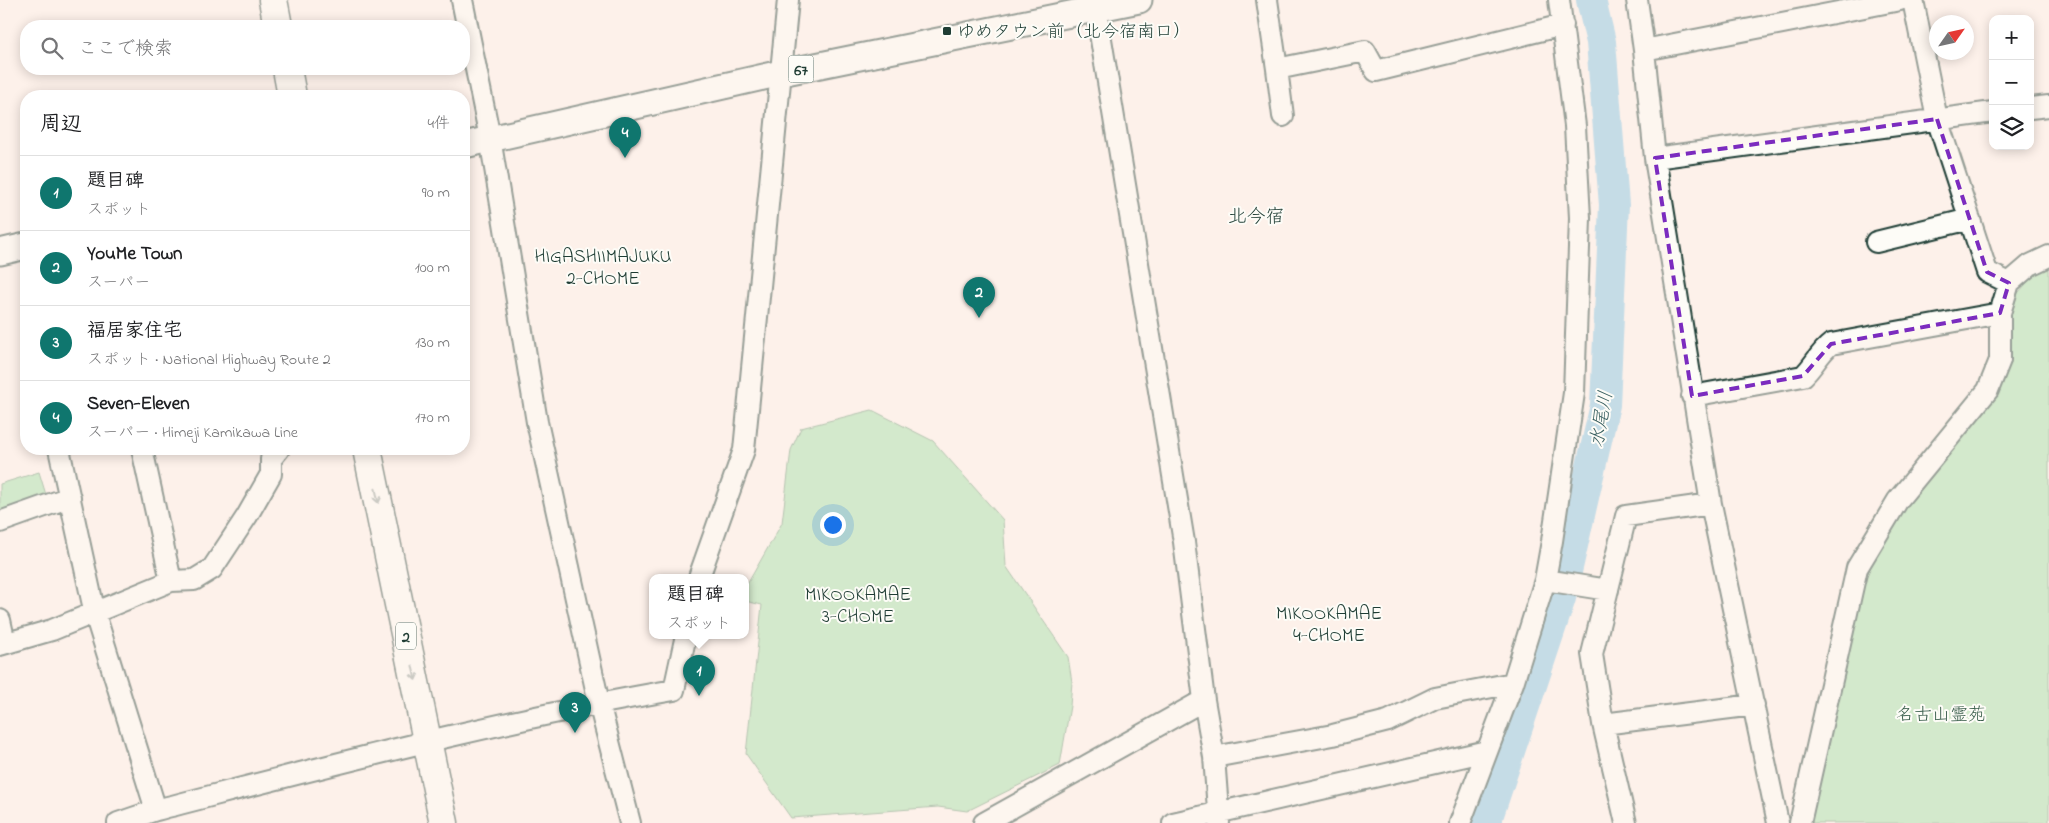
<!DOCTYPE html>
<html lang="ja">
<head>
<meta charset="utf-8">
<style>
	:root { --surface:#fff; --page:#f2f2f2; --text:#202124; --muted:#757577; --line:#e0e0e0; --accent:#0f766e }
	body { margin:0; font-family:"Indie Flower","Klee One",sans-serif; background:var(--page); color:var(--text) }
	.controls { position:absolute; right:15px; top:15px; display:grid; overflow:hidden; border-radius:10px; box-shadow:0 2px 12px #0003 }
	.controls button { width:45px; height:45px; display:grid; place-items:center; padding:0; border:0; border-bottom:1px solid var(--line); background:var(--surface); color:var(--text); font:25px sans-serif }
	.compass { position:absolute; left:1929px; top:15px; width:45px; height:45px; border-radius:50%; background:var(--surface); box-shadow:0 2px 12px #0003; rotate:56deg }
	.you { position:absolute; left:832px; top:524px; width:18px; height:18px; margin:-12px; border:4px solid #fff; border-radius:50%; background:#1a73e8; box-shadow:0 0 0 8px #1a73e833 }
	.badge { display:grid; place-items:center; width:32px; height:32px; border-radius:50%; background:var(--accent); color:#fff; font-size:16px; font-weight:700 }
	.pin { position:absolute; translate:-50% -41px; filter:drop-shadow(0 1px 2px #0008) }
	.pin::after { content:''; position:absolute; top:26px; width:18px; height:15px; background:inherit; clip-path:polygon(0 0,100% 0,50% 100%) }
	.popup { position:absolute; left:649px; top:574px; width:100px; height:65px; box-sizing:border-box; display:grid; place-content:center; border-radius:10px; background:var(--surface); filter:drop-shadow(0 1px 4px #0005); font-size:16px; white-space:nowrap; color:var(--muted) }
	.popup b { font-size:19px; color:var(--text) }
	.popup::after { content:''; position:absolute; left:50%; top:100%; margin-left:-10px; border:10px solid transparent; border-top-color:var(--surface) }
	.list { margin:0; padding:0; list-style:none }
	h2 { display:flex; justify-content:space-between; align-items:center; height:65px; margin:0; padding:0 20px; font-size:21px }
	h2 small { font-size:16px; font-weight:400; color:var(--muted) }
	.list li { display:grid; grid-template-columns:32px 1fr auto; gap:15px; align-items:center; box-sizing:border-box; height:75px; padding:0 20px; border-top:1px solid var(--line) }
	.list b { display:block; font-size:19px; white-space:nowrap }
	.list p { margin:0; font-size:16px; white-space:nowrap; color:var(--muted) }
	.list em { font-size:16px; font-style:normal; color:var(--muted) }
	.icon { flex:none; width:28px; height:28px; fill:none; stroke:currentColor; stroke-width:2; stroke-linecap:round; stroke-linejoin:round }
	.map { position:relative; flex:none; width:2049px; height:823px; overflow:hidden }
	.search { position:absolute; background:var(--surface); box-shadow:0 2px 12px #0003; left:20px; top:20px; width:450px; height:55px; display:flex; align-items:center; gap:12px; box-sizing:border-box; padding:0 18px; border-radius:20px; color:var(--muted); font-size:19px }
	.panel { position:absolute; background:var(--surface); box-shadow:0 2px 12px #0003; left:20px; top:90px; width:450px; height:365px; border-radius:20px }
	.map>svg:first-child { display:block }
	.green { fill:#a1dfa8; stroke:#608e6e }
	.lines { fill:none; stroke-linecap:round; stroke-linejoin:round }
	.river { stroke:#82c4e3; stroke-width:30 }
	.minor-casing { stroke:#1f3d34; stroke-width:24 }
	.major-casing { stroke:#1f3d34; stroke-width:29 }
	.highway-casing { stroke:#1f3d34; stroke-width:31 }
	.minor { stroke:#fdfcf7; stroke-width:20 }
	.major { stroke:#fdfcf7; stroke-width:25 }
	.highway { stroke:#fdfcf7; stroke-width:28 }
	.oneway { stroke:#8e9c96 }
	.marked { fill:none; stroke:#7b2cbf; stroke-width:4; stroke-dasharray:10 6; stroke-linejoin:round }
	.poi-dot { fill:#1f3d34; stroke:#fdfcf7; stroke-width:2 }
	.labels { text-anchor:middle; stroke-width:4; stroke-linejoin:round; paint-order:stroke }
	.shield { fill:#fdfcf7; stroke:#62766e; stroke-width:1 }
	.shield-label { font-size:16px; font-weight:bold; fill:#1f3d34 }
	.poi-label { font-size:18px; fill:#1f3d34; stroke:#fdfcf7; text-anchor:start }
	.park-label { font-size:18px; fill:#395d4b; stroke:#fdfcf7 }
	.neighbourhood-label { font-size:19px; fill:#1f3d34; stroke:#fdfcf7 }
	.water-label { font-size:19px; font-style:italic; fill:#385f60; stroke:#fdfcf7 }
</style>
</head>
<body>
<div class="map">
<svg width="2049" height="823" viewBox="0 0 2049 823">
	<rect width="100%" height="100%" fill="#fdf1ea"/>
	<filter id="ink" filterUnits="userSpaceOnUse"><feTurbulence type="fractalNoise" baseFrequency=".02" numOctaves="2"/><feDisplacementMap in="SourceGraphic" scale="10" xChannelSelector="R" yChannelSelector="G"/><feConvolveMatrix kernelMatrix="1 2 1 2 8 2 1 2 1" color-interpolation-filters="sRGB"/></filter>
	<g filter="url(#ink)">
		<path class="green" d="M 2049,265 L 2049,823 L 1806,823 L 1844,645 L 1872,562 L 1895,519 L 1954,445 L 2009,321 L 2018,293 L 2032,277 Z
			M 872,410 L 933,441 L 1003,520 L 1006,566 L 1068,657 L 1072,682 L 1070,706 L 1060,765 L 967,811 L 938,807 L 791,818 L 746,754 L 762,605 L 745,601 L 745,588 L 782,523 L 791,450 L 801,428 Z
			M 39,472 L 47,498 L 0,515 L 0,484 Z"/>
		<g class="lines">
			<path class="river" d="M 1486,823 L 1561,598 L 1605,405 L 1614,205 L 1601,42 L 1591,0"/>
			<g class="minor-casing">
				<path id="minor" d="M 462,0 L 490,138 L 537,422 L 599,703 L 630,823
					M 1267,0 L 1277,69 L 1365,51 L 1376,71 L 1563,25
					M 1637,0 L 1644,50 L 1655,158 L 1711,504 L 1778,823
					M 1913,0 L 1937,119 L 1987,272 L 2009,283
					M 1096,9 L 1184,542 L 1204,700 L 1214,757 L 1219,823
					M 1644,50 L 1900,0
					M 1277,69 L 1283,116
					M 2030,108 L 2049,106
					M 1655,158 L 1993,112
					M 1876,242 L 1970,219
					M 1692,396 L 1803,376 C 1814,366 1819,353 1831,344 L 2000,313
					M 59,449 L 95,614 L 156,810
					M 142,449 L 171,581
					M 0,522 L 70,497
					M 699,577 L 744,450 L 788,0
					M 1545,580 L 1608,590
					M 0,620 L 5,643
					M 0,645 L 52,630 L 171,581 L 194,580 L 212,569 L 247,516 L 271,474 L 271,459 L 279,449
					M 1603,724 L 1754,705
					M 1214,757 L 1333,735 L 1388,721 L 1435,698 L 1513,683
					M 118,823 L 156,810 C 328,766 499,720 674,690 L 686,635
					M 984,823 L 1204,700
					M 1173,823 L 1487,751
					M 1460,823 L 1513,683 L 1545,580 L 1552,541 L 1574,393 L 1580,218 L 1575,126 L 1559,0
					M 1626,823 L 1603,724 L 1592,654 L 1626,516 L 1711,504
					M 1800,823 L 1857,568 L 1898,500 L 1988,390 L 2000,360 L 2000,313 L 2009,283 L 2030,265 L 2049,256"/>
			</g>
			<g class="major-casing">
				<path id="major" d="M 464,145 L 781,73 L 1139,0
					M 0,252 L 26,246"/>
			</g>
			<g class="highway-casing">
				<path id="highway" d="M 273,0 L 278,26
					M 287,69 L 292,96
					M 367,449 L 444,823"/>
			</g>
			<use href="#minor" class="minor"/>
			<use href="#major" class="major"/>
			<use href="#highway" class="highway"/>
		</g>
		<defs><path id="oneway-shaft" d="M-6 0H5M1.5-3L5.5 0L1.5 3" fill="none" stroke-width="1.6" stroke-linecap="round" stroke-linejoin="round" transform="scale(1.25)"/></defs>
		<g class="oneway">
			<use href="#oneway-shaft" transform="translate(377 496) rotate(78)"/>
			<use href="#oneway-shaft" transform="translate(414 673) rotate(78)"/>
		</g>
	</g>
	<path d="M0 0H2049V823H0ZM 1937,119 L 1987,272 L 2009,283 L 2000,313 L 1831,344 L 1803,376 L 1692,396 L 1655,158 Z" fill="#fdf1ea" fill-opacity=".55" fill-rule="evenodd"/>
	<path class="marked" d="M 1937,119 L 1987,272 L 2009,283 L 2000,313 L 1831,344 L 1803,376 L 1692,396 L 1655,158 Z"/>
	<rect class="poi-dot" x="942" y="26" width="10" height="10" rx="2.5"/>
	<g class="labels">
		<g class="shield">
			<rect x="788.5" y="55.5" width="25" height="27" rx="4"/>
			<rect x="396" y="622.5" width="20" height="27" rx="4"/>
		</g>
		<g class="shield-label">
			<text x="801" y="75">67</text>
			<text x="406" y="642">2</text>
		</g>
		<g class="poi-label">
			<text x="957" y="37">ゆめタウン前（北今宿南口）</text>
		</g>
		<g class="park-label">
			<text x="1941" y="720">名古山霊苑</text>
		</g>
		<g class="neighbourhood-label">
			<text x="1256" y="222">北今宿</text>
			<text x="603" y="262">HIGASHIIMAJUKU<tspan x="603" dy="22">2-CHOME</tspan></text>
			<text x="858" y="600">MIKOOKAMAE<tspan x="858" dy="22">3-CHOME</tspan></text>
			<text x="1329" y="619">MIKOOKAMAE<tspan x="1329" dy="22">4-CHOME</tspan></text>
		</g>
		<g class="water-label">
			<text transform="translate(1600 419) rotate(-80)" y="7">水尾川</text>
		</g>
	</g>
</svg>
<div class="controls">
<button>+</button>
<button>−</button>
<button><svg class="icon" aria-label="layers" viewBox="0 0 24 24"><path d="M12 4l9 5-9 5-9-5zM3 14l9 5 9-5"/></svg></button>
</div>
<svg class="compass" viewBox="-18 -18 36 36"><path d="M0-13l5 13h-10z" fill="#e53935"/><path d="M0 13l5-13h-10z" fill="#757577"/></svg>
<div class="you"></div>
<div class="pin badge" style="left:699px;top:696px">1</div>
<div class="popup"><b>題目碑</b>スポット</div>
<div class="pin badge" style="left:979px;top:318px">2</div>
<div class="pin badge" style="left:575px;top:733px">3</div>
<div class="pin badge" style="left:625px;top:158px">4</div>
<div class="search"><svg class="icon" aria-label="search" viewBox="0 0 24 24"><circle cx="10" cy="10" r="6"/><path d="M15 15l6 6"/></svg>ここで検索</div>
<section class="panel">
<h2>周辺<small>4件</small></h2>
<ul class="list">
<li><span class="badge">1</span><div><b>題目碑</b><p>スポット</p></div><em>90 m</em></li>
<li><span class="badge">2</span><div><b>YouMe Town</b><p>スーパー</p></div><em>100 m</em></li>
<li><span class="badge">3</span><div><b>福居家住宅</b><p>スポット · National Highway Route 2</p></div><em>130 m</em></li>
<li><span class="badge">4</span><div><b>Seven-Eleven</b><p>スーパー · Himeji Kamikawa Line</p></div><em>170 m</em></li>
</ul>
</section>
</div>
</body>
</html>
